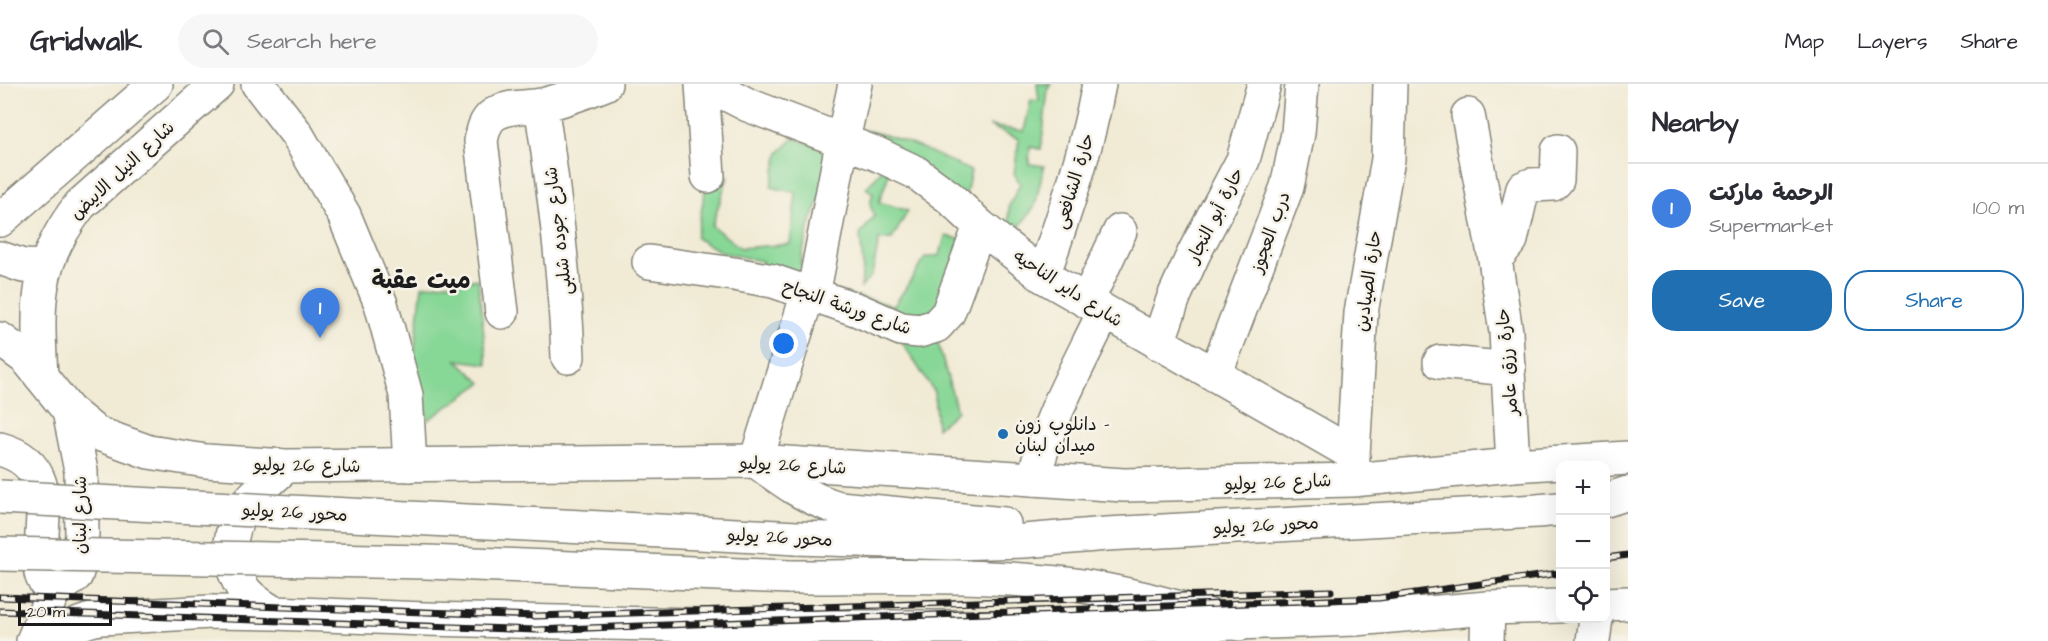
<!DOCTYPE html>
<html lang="en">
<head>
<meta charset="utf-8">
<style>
	:root { --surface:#fff; --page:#f7f7f7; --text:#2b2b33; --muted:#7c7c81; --line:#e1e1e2; --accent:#1f6fb2 }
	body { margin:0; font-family:"Architects Daughter","Playpen Sans Arabic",sans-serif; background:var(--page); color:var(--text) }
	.controls { position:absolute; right:18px; bottom:18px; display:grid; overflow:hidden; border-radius:12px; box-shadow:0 6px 24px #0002 }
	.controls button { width:54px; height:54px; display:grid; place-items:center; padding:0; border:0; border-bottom:2px solid var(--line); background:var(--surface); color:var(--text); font:30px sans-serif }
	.scale { position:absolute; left:18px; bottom:15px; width:94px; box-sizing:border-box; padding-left:6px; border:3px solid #1c1c1c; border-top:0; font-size:16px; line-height:21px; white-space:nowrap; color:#1c1c1c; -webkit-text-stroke:4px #f7f3e8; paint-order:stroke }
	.you { position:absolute; left:784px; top:260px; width:21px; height:21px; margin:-15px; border:4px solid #fff; border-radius:50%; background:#1a73e8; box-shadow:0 0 0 9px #1a73e833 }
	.badge { display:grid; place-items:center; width:39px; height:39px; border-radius:50%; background:var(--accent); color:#fff; font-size:20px; font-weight:700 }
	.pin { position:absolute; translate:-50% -50px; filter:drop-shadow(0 2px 3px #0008) }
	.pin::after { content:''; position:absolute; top:32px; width:21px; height:18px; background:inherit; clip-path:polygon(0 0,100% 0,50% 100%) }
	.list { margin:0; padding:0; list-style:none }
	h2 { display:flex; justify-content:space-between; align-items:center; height:78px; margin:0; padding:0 24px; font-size:26px }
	h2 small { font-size:20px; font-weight:400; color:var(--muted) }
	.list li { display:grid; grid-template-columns:39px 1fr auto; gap:18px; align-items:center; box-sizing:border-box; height:90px; padding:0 24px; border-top:2px solid var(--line) }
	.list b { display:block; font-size:22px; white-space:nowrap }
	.list p { margin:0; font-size:20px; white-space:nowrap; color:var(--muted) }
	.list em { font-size:20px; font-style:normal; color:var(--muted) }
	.actions { display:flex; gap:12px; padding:18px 24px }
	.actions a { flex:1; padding:14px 0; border:2px solid var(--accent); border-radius:24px; text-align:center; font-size:21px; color:var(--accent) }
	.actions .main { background:var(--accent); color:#fff }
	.icon { flex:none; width:33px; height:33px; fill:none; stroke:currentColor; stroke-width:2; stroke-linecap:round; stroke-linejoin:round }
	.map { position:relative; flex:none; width:1628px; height:557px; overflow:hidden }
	header { display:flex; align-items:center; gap:36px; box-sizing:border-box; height:84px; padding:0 30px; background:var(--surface); border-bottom:2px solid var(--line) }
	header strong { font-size:28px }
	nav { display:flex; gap:33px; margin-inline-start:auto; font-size:21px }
	.search { width:420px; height:54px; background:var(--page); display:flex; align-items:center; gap:15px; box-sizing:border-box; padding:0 21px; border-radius:33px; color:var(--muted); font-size:22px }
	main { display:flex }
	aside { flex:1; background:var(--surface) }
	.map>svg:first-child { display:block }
	.green { fill:#87d796; stroke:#527a59; stroke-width:1.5 }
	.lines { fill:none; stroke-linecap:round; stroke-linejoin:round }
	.minor-casing { stroke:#868478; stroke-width:36 }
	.major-casing { stroke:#868478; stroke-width:36 }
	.highway-casing { stroke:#868478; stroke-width:36 }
	.minor { stroke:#fff; stroke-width:33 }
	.major { stroke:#fff; stroke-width:33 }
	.highway { stroke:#fff; stroke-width:33 }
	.rail-casing { stroke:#1c1c1c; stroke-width:7 }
	.rail { stroke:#f7f3e8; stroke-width:4.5; stroke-dasharray:14; stroke-linecap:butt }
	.highway-bridge-casing { stroke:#868478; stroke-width:36; stroke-linecap:butt }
	.highway-bridge { stroke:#fff; stroke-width:33 }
	.poi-dot { fill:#1f6fb2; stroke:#f7f3e8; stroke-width:2 }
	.labels { text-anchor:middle; stroke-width:5; stroke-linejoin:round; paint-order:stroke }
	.street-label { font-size:18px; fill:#1c1c1c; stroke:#f7f3e8 }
	.poi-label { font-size:18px; fill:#1c1c1c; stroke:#f7f3e8; text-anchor:start }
	.district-label { font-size:24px; font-weight:bold; fill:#1c1c1c; stroke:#f7f3e8 }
</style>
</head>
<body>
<header>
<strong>Gridwalk</strong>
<div class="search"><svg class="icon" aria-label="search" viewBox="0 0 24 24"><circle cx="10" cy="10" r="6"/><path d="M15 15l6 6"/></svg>Search here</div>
<nav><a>Map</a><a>Layers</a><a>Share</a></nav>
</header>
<main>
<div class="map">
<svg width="1628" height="557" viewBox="0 0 1628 557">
	<rect width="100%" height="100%" fill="#f7f3e8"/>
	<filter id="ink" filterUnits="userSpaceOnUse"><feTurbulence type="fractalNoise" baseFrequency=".0167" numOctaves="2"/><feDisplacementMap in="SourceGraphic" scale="12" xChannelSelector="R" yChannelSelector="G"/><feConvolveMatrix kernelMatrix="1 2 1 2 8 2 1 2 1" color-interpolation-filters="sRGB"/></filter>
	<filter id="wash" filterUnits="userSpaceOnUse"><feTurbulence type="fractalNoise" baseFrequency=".008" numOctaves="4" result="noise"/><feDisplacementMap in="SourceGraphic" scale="24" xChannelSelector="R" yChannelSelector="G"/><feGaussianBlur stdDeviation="1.35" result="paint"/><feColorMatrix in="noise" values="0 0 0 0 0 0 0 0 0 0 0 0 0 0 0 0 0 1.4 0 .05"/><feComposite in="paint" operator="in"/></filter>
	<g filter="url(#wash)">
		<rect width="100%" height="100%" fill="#f1ebd5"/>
		<path class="green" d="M 1037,0 L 1051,0 L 1048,5 L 1041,65 L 1030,63 L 1029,80 L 1044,82 L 1035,122 L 1014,150 L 849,52 L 856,45 C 896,50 934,70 971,87 L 965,115 L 995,136 L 1009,140 L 1009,122 L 1020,100 L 1014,89 L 1019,55 L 989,42 L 1024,47 L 1031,16 L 1039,17 Z
			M 794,54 L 840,70 L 811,137 L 800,178 L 815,201 L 894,222 L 925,174 L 940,171 L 945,152 L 974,158 L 931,241 L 761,188 L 762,177 L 723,169 L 696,154 L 708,92 L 728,92 L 712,142 L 741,164 L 790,160 L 796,109 L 771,103 L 779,69 Z
			M 886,81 L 891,84 L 879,118 L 908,127 L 892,155 L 879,156 L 872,191 L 861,204 L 863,182 L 860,151 L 874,132 L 870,120 L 873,109 L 866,104 Z
			M 478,195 L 487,280 L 457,276 L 482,299 L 428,336 L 413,280 L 422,202 Z
			M 936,252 L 957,327 L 937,344 L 934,308 L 899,253 Z"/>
	</g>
	<g filter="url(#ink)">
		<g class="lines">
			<g class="minor-casing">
				<path id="minor" d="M 258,0 L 296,49 L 344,131 L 381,220 L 406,311 L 410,381
					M 702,0 L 708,92
					M 707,0 L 748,21 L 877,70 L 915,88 L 949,113 L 980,142 L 1043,192 L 1353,370
					M 541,21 C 554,105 565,188 568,273
					M 1468,31 L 1495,175 L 1506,248 L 1513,381
					M 0,136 L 156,0
					M 0,174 L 23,182 L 45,183
					M 1495,175 L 1511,156 L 1523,104 L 1531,101 L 1553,100 L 1557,96 L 1558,67
					M 649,178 L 734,190 L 773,197 L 858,226 L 901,245 L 919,247 L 936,242 L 948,229 L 980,142
					M 1043,192 C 1065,128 1087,66 1099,0
					M 1087,217 L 1120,147
					M 502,228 L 481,57 C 483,48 484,39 492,32 C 505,21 526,24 542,21 C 564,16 585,8 605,0
					M 1158,259 L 1174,213 L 1194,169 L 1243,76 L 1264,0
					M 1440,278 L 1509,285
					M 1215,291 L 1287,103 L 1298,49 L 1302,0
					M 41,292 C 37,221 34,180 80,121 L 217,0
					M 756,377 L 808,209 L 815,201 L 840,70 L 855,0
					M 1352,389 L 1361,229 L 1388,75 L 1390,0
					M 1034,395 C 1047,336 1078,283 1104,228
					M 33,557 L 52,510 L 76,491 L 79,481 L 82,450 L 81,387 L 69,327
					M 1487,557 L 1488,524
					M 1593,557 L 1596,534"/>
			</g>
			<g class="major-casing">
				<path id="major" d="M 0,255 L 27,275 L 69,327 L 96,349 L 149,368 L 206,377 L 286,382 L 756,377 L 1124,401 L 1352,396 L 1513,381 L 1628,374
					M 0,365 C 55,380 42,426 41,470 C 41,476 40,484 41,489 C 42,496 49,504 52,510
					M 1606,520 L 1628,519
					M 274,529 C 264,523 253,517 245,507 C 227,483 226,449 244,424 C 255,408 272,395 286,382
					M 53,557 C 69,544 81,537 101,534 L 211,528 L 274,529 L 425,535 L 793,543 L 1122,543 L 1355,535 L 1488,524 L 1560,522"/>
			</g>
			<g class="highway-casing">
				<path id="highway" d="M 756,377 C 783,397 807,415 839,424 L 1004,440
					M 1606,416 L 1628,409
					M 797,454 L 950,459 L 1024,457 L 1107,450 L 1537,427 L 1560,425
					M 789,493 C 884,493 981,489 1076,501 C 1131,509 1186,526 1240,540"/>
			</g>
			<use href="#minor" class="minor"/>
			<use href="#major" class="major"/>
			<use href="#highway" class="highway"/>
			<g class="rail-casing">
				<path id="rail" d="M 1606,474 L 1628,471
					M 0,513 L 536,532 L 1331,507
					M 0,527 L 536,546 L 1379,514 L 1560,489"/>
			</g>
			<use href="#rail" class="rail"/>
			<g class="highway-bridge-casing">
				<path id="highway-bridge" d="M 0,413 L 797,454
					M 0,470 L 427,478 L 789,493"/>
			</g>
			<use href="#highway-bridge" class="highway-bridge"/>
		</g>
	</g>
	<circle class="poi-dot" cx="1003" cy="350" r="6"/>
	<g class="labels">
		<g class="street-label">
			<text transform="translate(122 86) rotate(-43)" y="6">شارع النيل الابيض</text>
			<text transform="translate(1074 97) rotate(-73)" y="6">حارة الشافعى</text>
			<text transform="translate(1215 131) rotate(-63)" y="6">حارة أبو النجار</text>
			<text transform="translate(558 147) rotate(-97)" y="6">شارع جوده شلبى</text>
			<text transform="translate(1270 148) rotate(-70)" y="6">درب العجوز</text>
			<text transform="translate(1368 197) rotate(-82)" y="6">حارة الصيادين</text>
			<text transform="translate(1068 204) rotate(33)" y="6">شارع داير الناحيه</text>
			<text transform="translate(847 223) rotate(19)" y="6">شارع ورشة النجاح</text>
			<text transform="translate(1507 278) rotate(-95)" y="6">حارة رزق عامر</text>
			<text transform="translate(307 381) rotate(1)" y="6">شارع 26 يوليو</text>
			<text transform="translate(793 381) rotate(3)" y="6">شارع 26 يوليو</text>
			<text transform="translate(1278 398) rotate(-2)" y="6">شارع 26 يوليو</text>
			<text transform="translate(295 428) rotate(3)" y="6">محور 26 يوليو</text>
			<text transform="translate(80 431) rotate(-90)" y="6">شارع لبنان</text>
			<text transform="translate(1266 441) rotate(-3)" y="6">محور 26 يوليو</text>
			<text transform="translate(780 453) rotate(3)" y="6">محور 26 يوليو</text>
		</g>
		<g class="poi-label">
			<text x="1015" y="346">دانلوپ زون -<tspan x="1015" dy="21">ميدان لبنان</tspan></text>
		</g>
		<g class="district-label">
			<text x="421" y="204">ميت عقبة</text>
		</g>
	</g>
</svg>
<div class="controls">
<button>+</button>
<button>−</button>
<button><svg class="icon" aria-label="locate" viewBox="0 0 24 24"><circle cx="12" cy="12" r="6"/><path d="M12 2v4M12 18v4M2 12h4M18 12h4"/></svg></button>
</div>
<div class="scale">20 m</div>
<div class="you"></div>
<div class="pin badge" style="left:320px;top:254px;background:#3f7fe0">1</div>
</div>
<aside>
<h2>Nearby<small></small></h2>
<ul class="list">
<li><span class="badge" style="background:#3f7fe0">1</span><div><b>الرحمة ماركت</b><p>Supermarket</p></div><em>100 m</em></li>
</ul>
<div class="actions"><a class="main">Save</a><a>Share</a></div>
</aside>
</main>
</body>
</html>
